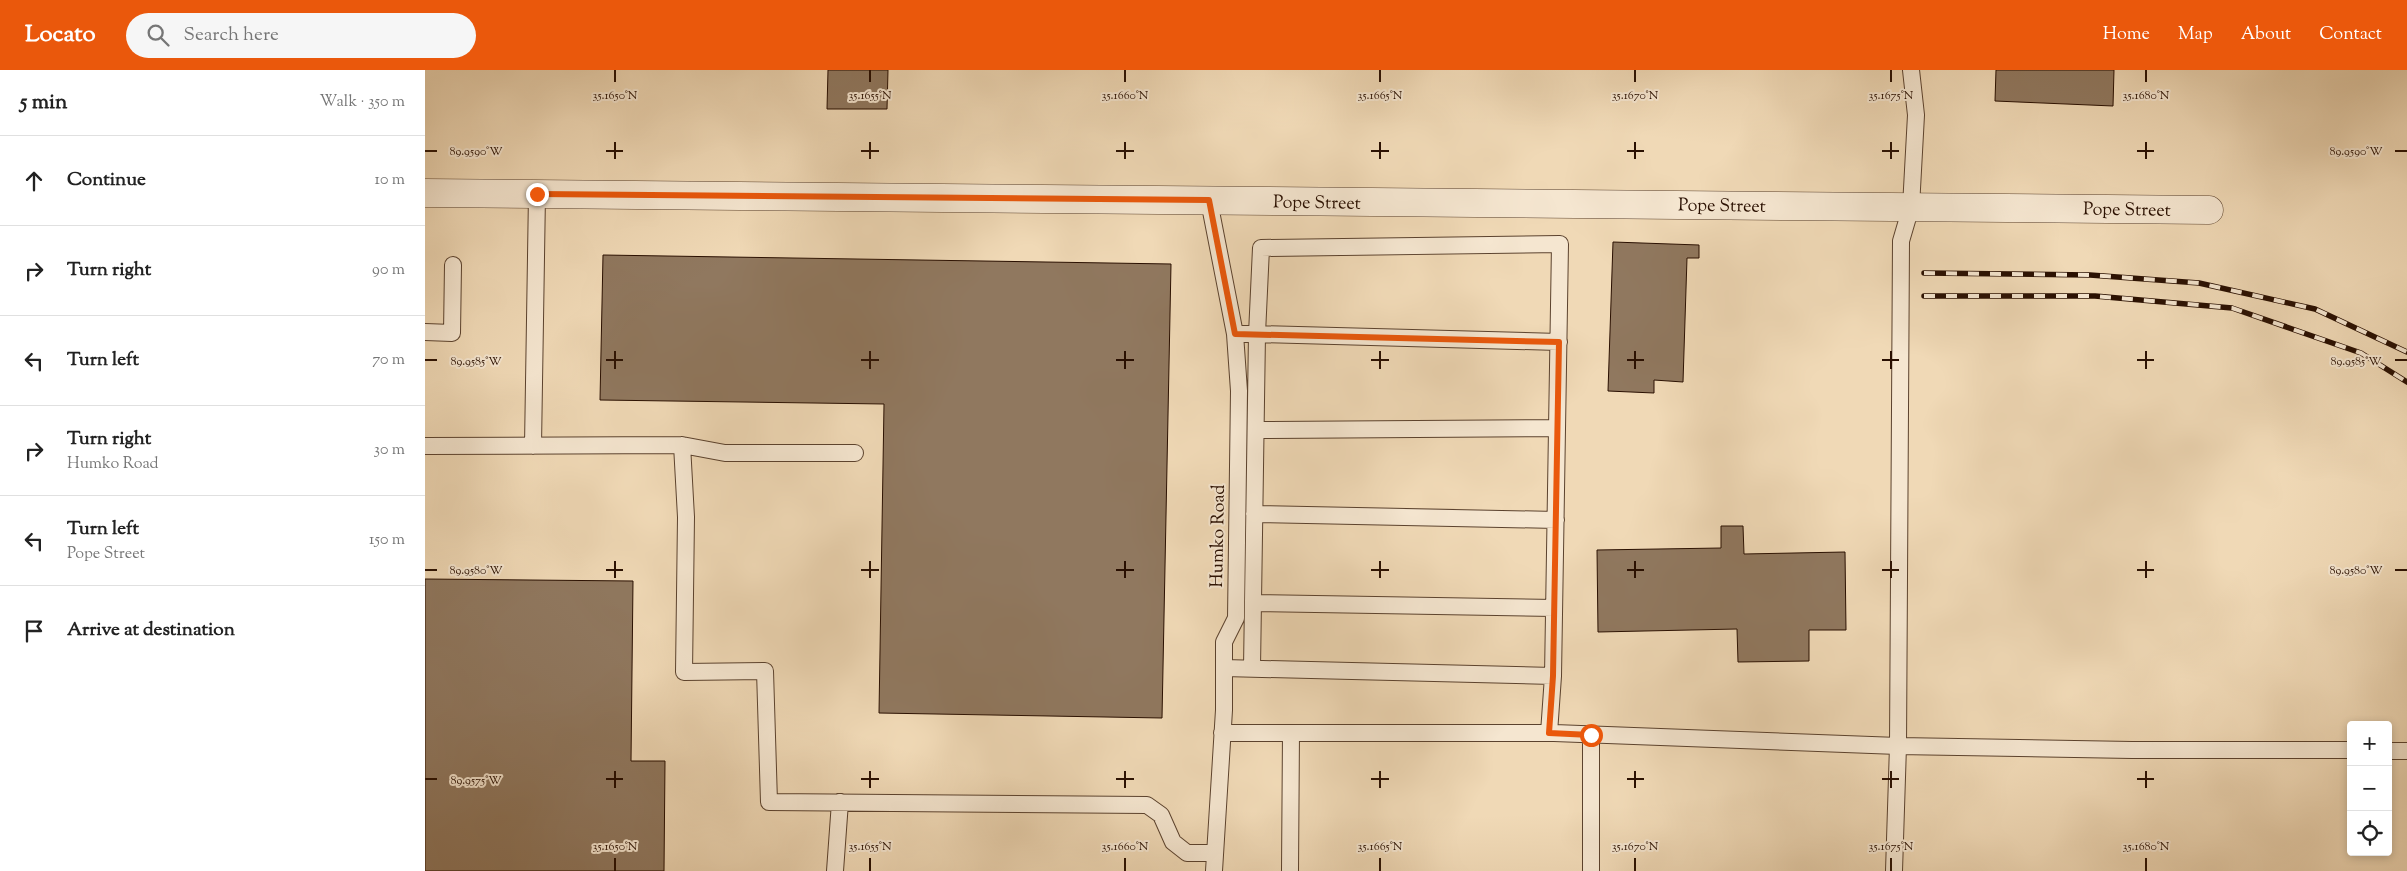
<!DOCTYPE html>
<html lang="en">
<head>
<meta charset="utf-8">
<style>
	:root { --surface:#fff; --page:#f6f6f6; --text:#222; --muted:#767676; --line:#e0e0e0; --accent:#ea580c }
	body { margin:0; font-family:"Sorts Mill Goudy",serif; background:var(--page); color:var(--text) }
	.controls { position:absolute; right:15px; bottom:15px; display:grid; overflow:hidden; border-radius:5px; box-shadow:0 2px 8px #0003 }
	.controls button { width:45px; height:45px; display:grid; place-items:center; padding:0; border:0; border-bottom:1px solid var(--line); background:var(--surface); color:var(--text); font:25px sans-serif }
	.stop { position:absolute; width:15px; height:15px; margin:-11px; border:4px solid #ea580c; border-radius:50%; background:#fff }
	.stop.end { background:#ea580c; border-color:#fff; box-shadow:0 1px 5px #0008 }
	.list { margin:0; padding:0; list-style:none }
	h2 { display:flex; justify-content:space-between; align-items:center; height:65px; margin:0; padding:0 20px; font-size:21px }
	h2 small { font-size:16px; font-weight:400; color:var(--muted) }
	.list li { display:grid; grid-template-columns:32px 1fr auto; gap:15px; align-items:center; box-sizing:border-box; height:90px; padding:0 20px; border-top:1px solid var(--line) }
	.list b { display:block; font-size:19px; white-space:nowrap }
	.list p { margin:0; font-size:16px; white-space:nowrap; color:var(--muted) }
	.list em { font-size:16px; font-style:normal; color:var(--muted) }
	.icon { flex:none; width:28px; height:28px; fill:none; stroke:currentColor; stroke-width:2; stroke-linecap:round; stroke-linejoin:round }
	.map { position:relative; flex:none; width:1982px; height:801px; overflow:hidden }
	header { display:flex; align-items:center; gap:30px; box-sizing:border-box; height:70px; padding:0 25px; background:var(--accent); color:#fff }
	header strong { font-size:24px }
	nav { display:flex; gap:28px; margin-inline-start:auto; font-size:18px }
	.search { width:350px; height:45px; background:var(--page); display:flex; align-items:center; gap:12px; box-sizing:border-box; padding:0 18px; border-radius:28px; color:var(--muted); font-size:19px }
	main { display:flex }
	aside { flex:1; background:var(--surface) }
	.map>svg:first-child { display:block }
	.building { fill:#90785f; stroke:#290f01 }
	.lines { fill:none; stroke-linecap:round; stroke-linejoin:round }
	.service-casing { stroke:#5b422e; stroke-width:18 }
	.minor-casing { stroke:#5b422e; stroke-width:29 }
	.service { stroke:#f5e6d0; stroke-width:16 }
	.minor { stroke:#f5e6d0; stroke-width:28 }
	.rail-casing { stroke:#290f01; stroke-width:5.5 }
	.rail { stroke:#f5e6d0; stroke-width:4; stroke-dasharray:11; stroke-linecap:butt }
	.route { stroke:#ea580c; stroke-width:6 }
	.ticks { fill:none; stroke:#290f01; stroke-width:2 }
	.labels { text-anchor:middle; stroke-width:4; stroke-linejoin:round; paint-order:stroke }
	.street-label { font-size:18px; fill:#290f01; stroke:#f5e6d0 }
	.ticks-label { font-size:12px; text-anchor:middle; fill:#290f01; stroke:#f5e6d0; stroke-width:4; stroke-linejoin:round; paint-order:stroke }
</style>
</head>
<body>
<header>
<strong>Locato</strong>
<div class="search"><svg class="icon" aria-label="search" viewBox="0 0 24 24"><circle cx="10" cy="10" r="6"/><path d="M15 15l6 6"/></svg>Search here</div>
<nav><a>Home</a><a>Map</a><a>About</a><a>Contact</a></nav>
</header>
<main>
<aside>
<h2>5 min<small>Walk · 350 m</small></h2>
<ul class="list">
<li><svg class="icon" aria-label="ahead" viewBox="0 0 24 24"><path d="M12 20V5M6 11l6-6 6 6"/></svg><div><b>Continue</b></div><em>10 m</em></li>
<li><svg class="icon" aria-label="right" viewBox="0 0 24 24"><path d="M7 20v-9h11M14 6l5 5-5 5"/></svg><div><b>Turn right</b></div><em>90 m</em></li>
<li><svg class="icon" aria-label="left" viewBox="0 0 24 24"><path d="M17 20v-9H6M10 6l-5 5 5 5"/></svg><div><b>Turn left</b></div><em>70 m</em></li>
<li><svg class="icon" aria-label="right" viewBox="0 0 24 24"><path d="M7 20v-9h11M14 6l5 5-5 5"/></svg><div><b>Turn right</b><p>Humko Road</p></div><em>30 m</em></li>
<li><svg class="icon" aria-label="left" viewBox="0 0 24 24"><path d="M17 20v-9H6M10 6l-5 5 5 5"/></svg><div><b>Turn left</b><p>Pope Street</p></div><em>150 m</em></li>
<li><svg class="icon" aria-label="arrive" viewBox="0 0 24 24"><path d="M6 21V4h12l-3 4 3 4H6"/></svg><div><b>Arrive at destination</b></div></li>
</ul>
</aside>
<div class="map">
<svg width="1982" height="801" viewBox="0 0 1982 801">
	<rect width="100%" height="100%" fill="#f0d9b6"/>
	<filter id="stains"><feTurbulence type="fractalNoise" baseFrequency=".004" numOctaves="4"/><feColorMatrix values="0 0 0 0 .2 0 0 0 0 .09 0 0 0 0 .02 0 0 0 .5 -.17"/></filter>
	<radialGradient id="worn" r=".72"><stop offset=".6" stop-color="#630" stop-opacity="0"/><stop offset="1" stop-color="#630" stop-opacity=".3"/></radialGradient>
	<path class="building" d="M 403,0 L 463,0 L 462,39 L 402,39 Z
		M 1571,0 L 1689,0 L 1688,36 L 1570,31 Z
		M 1188,172 L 1274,175 L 1274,188 L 1262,188 L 1258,312 L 1229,310 L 1229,323 L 1183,321 Z
		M 178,185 L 746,194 L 737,648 L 454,643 L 459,334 L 175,330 Z
		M 1296,456 L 1318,456 L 1319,484 L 1420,482 L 1421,560 L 1384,560 L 1384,591 L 1313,592 L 1312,559 L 1173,562 L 1172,480 L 1296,478 Z
		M 0,509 L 208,511 L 206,691 L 240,691 L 239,801 L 0,801 Z"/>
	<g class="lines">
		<g class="service-casing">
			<path id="service" d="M 784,131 L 810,264 L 814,321 L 811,548 L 799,572 L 799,640 L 789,801
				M 0,262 L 27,263 L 28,195
				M 810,264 L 832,264 L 836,178 L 1135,174 L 1128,606
				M 831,360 L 1132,358
				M 257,375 L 261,447 L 259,602 L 340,601 L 344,732 L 722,735 L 736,745 L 748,772 L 762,783 L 790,783
				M 0,376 L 257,375 L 300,383 L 430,383
				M 108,376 L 112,124
				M 829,444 L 1131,450
				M 828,533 L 1129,538
				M 799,598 L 1128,606 L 1124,663
				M 827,598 L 832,264 L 1134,272
				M 797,663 L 1129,663 L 1473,676 L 1707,680 L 1926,680
				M 1963,681 L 1982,681
				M 410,801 L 415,732
				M 865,801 L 866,663
				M 1166,801 L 1166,665
				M 1469,801 L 1473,676 L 1476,171 L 1486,137 L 1491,45 L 1486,0"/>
		</g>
		<g class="minor-casing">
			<path id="minor" d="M 0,123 L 1784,140"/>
		</g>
		<use href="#service" class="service"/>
		<use href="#minor" class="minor"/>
		<g class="rail-casing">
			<path id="rail" d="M 1499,203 L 1665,205 L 1774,213 L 1890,239 L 1982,282
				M 1499,226 L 1670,226 L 1807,238 L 1936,283 L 1982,312"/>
		</g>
		<use href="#rail" class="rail"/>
	</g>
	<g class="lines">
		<path class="route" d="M 112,124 L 784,130 L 810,264 L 1134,272 L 1128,606 L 1124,663 L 1166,665"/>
	</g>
	<path class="ticks" d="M 190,0 L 190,12M 445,0 L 445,12M 700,0 L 700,12M 955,0 L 955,12M 1210,0 L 1210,12M 1466,0 L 1466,12M 1721,0 L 1721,12M 190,72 L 190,89M 445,72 L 445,89M 700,72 L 700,89M 955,72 L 955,89M 1210,72 L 1210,89M 1466,72 L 1466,89M 1721,72 L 1721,89M 0,81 L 12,81M 181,81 L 198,81M 436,81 L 454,81M 691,81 L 709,81M 946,81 L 964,81M 1202,81 L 1219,81M 1457,81 L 1474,81M 1712,81 L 1729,81M 1970,81 L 1982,81M 190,281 L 190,299M 445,281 L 445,299M 700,281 L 700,299M 955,281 L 955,299M 1210,281 L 1210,299M 1466,281 L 1466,299M 1721,281 L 1721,299M 0,290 L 12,290M 181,290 L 198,290M 436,290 L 454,290M 691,290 L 709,290M 946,290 L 964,290M 1202,290 L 1219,290M 1457,290 L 1474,290M 1712,290 L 1729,290M 1970,290 L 1982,290M 190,491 L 190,508M 445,491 L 445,508M 700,491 L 700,508M 955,491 L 955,508M 1210,491 L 1210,508M 1466,491 L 1466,508M 1721,491 L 1721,508M 0,500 L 12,500M 181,500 L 198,500M 436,500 L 454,500M 691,500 L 709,500M 946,500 L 964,500M 1202,500 L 1219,500M 1457,500 L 1474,500M 1712,500 L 1729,500M 1970,500 L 1982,500M 190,701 L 190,718M 445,701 L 445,718M 700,701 L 700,718M 955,701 L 955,718M 1210,701 L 1210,718M 1466,701 L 1466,718M 1721,701 L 1721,718M 0,709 L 12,709M 181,709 L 198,709M 436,709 L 454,709M 691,709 L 709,709M 946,709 L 964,709M 1202,709 L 1219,709M 1457,709 L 1474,709M 1712,709 L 1729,709M 190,788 L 190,801M 445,788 L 445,801M 700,788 L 700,801M 955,788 L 955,801M 1210,788 L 1210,801M 1466,788 L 1466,801M 1721,788 L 1721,801"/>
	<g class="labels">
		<g class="street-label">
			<text transform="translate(892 132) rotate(1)" y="6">Pope Street</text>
			<text transform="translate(1297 135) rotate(1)" y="6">Pope Street</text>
			<text transform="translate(1702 139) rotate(1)" y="6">Pope Street</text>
			<text transform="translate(792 466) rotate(-89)" y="6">Humko Road</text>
		</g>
	</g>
	<g class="ticks-label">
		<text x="190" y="29">35.1650°N</text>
		<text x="445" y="29">35.1655°N</text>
		<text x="700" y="29">35.1660°N</text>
		<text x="955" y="29">35.1665°N</text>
		<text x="1210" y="29">35.1670°N</text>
		<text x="1466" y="29">35.1675°N</text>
		<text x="1721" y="29">35.1680°N</text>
		<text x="1931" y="85">89.9590°W</text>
		<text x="51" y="85">89.9590°W</text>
		<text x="1931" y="295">89.9585°W</text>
		<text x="51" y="295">89.9585°W</text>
		<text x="1931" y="504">89.9580°W</text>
		<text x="51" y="504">89.9580°W</text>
		<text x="51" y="714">89.9575°W</text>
		<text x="190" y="780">35.1650°N</text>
		<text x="445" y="780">35.1655°N</text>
		<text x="700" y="780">35.1660°N</text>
		<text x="955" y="780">35.1665°N</text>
		<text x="1210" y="780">35.1670°N</text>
		<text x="1466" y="780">35.1675°N</text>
		<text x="1721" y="780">35.1680°N</text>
	</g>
	<rect width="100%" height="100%" filter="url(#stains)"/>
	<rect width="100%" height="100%" fill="url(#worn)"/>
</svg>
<div class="controls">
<button>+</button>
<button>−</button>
<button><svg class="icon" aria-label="locate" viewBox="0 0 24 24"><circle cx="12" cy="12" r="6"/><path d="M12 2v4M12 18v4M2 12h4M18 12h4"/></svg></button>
</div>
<div class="stop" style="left:1166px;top:665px"></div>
<div class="stop end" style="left:112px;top:124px"></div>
</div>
</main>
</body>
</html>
